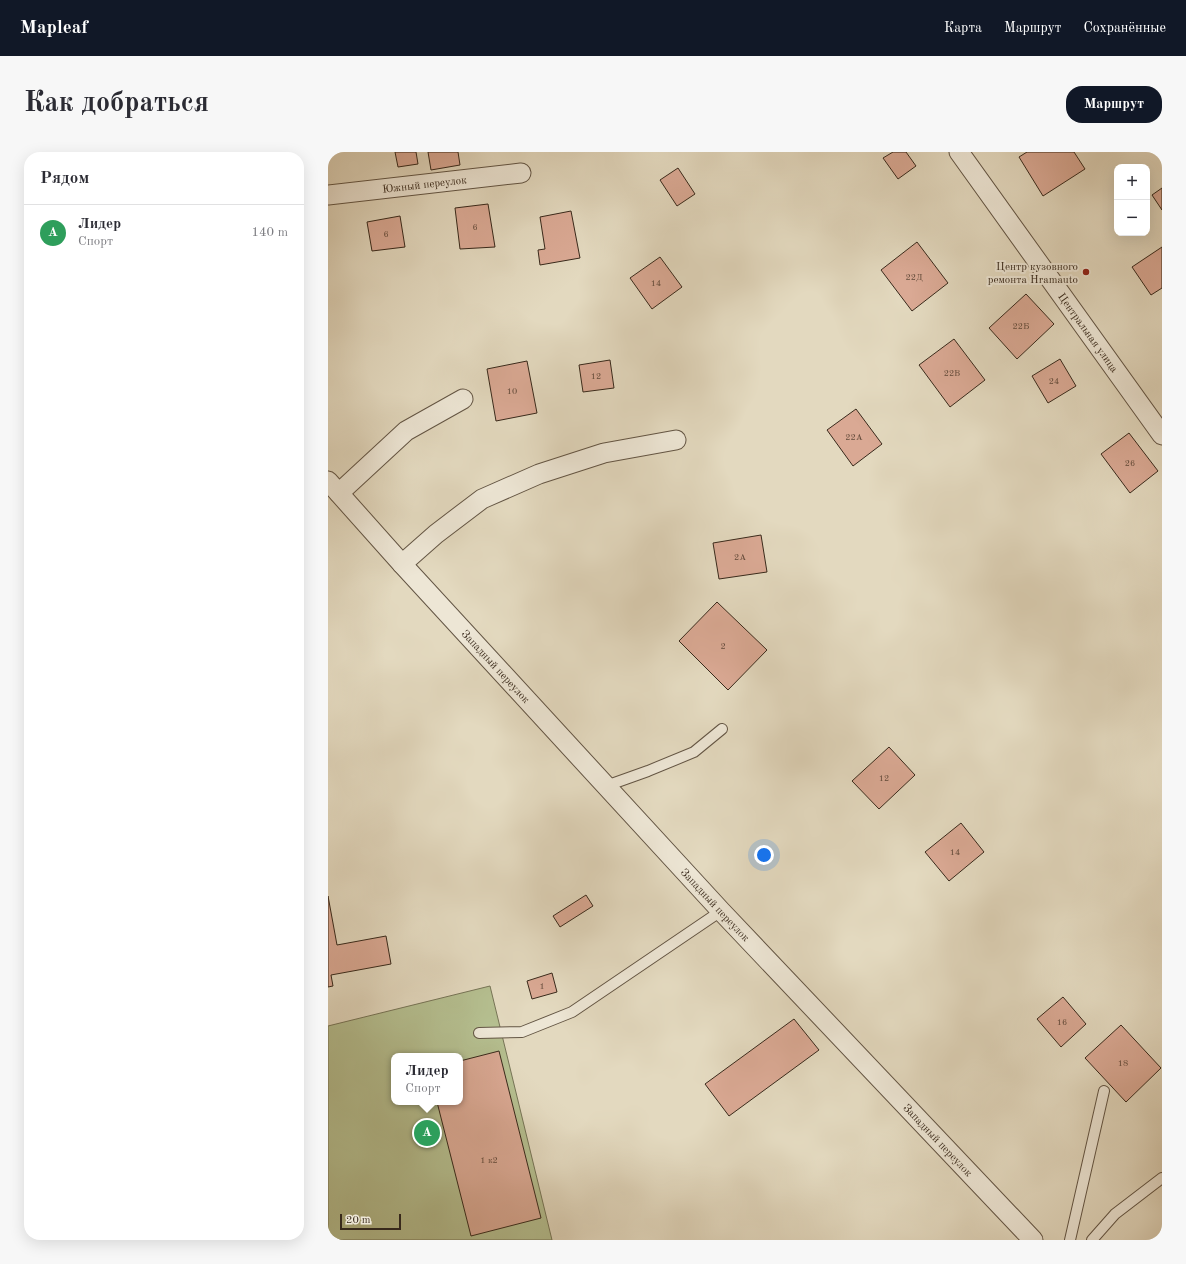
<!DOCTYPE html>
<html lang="ru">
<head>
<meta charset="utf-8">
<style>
	:root { --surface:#fff; --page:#f7f7f7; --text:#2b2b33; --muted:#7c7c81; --line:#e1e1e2; --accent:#111827 }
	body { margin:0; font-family:"Old Standard TT",serif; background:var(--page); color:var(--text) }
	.controls { position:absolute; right:12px; top:12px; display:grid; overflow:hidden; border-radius:8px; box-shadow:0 4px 16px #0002 }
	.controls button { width:36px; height:36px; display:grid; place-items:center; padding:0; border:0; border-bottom:1px solid var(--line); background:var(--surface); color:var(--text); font:20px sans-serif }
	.scale { position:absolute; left:12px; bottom:10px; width:61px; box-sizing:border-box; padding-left:4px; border:2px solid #38291b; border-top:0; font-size:11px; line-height:14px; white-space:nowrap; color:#38291b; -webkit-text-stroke:3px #ede6d5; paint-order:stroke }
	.you { position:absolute; left:436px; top:703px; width:14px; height:14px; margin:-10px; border:3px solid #fff; border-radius:50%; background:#1a73e8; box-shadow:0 0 0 6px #1a73e833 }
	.badge { display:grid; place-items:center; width:26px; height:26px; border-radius:50%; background:var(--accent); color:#fff; font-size:13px; font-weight:700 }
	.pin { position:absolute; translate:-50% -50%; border:2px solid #fff; box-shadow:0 1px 4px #0006 }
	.popup { position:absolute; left:63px; top:901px; width:72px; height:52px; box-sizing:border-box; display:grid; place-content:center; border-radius:8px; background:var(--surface); filter:drop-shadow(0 1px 3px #0005); font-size:13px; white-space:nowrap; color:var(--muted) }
	.popup b { font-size:15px; color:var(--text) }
	.popup::after { content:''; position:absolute; left:50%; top:100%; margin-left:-8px; border:8px solid transparent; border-top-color:var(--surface) }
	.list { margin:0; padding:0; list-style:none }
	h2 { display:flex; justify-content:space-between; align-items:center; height:52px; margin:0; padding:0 16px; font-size:17px }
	h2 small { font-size:13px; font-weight:400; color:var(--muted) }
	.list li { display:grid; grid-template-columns:26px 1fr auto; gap:12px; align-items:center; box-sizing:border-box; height:56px; padding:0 16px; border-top:1px solid var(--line) }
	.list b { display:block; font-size:15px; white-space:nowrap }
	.list p { margin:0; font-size:13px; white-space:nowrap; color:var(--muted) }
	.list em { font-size:13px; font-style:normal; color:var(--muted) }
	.map { position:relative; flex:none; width:834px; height:1088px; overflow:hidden; border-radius:16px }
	header { display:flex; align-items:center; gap:24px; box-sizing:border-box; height:56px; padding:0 20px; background:var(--accent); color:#fff }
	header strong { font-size:19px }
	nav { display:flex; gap:22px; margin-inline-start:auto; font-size:14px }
	.intro { display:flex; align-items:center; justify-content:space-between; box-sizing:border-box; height:96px; padding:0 24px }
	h1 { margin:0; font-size:28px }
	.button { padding:10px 18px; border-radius:16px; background:var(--accent); color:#fff; font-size:14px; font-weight:700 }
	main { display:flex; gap:24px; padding:0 24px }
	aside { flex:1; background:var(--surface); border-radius:16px; box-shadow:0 4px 16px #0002 }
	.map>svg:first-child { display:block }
	.green { fill:#b5bf90; stroke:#767456; fill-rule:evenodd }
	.building { fill:#daa994; stroke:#38291b }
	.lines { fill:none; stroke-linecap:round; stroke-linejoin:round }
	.lane-casing { stroke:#635544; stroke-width:12 }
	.street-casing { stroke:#635544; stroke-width:21 }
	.lane { stroke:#ede6d5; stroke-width:10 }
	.street { stroke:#ede6d5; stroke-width:19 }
	.poi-dot { fill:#8f2418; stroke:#ede6d5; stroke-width:1.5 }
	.labels { text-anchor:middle; stroke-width:4; stroke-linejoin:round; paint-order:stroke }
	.number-label { font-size:9px; fill:#604939 }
	.street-label { font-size:11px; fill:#38291b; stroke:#ede6d5 }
	.poi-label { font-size:11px; fill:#38291b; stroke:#ede6d5; text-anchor:end }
</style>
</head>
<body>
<header>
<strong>Mapleaf</strong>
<nav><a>Карта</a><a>Маршрут</a><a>Сохранённые</a></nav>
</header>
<div class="intro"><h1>Как добраться</h1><a class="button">Маршрут</a></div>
<main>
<aside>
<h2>Рядом<small></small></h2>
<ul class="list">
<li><span class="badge" style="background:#2e9e5b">A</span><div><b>Лидер</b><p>Спорт</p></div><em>140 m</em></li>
</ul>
</aside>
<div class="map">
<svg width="834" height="1088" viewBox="0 0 834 1088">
	<rect width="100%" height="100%" fill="#e3d9bf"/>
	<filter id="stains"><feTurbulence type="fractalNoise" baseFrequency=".005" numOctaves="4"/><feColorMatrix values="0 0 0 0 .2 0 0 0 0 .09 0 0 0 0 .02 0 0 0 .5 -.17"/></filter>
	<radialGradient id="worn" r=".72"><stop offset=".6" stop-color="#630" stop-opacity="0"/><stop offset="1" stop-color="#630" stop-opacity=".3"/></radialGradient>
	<path class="green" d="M 162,834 L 224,1088 L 0,1088 L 0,874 ZM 66,904 L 132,904 L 132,950 L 66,950 Z"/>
	<path class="building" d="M 67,0 L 88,0 L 90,12 L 70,15 Z
		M 100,0 L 130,0 L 132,13 L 103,18 Z
		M 565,0 L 578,0 L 588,14 L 570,27 L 555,6 Z
		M 699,0 L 746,0 L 757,17 L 715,44 L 691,5 Z
		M 350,16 L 367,42 L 349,54 L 332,28 Z
		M 834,36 L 834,58 L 824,43 Z
		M 160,52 L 167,95 L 132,97 L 127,56 Z
		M 243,59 L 252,106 L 212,113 L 210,98 L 217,97 L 212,65 Z
		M 72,64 L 77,95 L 44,99 L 39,70 Z
		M 589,90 L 620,131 L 584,159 L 553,118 Z
		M 834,95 L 834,136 L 823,143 L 804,115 Z
		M 332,105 L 354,135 L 324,157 L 302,126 Z
		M 698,142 L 726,172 L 689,207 L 661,176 Z
		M 626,187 L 657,228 L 622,255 L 591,213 Z
		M 732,207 L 748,234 L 720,251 L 704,224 Z
		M 282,208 L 286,236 L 255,240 L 251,213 Z
		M 199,209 L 209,261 L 168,269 L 159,217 Z
		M 528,257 L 554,292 L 525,314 L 499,278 Z
		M 801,281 L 830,319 L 802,341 L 773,302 Z
		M 433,383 L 439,420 L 391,427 L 385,391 Z
		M 389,450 L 439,498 L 400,538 L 351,489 Z
		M 561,595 L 587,623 L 551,657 L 524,629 Z
		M 633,671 L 656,700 L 621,729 L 597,700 Z
		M 258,743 L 265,754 L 232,775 L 225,764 Z
		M 0,744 L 9,793 L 58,784 L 63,812 L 3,823 L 5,834 L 0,835 Z
		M 224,821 L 229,840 L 204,847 L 199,829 Z
		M 735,845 L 758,872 L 733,895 L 709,867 Z
		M 466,867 L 491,898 L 401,964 L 377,932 Z
		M 793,873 L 833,916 L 798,950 L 757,906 Z
		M 171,899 L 213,1066 L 143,1084 L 109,950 L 132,950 L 132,909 Z"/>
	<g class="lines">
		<g class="lane-casing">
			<path id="lane" d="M 278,634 L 320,619 L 366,600 L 394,577
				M 151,881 L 194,880 L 244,860 L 393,759
				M 742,1088 L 776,939
				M 764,1088 L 787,1062 L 834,1026"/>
		</g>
		<g class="street-casing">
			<g id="street">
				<path id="s1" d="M 631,0 L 834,283"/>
				<path id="s2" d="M 0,43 L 193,21"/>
				<path id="s3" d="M 0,329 L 74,412 L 393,759 L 705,1088"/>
				<path d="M 11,341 L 78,279 L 135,247"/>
				<path d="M 74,412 L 108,382 L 154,347 L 211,322 L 276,301 L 348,288"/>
			</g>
		</g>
		<use href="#lane" class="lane"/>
		<use href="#street" class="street"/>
	</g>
	<circle class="poi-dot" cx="758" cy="120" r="4"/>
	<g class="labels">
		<g class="number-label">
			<text x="147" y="78">6</text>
			<text x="58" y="85">6</text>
			<text x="586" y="128">22Д</text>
			<text x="328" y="134">14</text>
			<text x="693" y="177">22Б</text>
			<text x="624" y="224">22В</text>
			<text x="268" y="227">12</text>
			<text x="726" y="232">24</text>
			<text x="184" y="242">10</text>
			<text x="526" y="288">22А</text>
			<text x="802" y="314">26</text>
			<text x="412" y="408">2А</text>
			<text x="395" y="497">2</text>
			<text x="556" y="629">12</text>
			<text x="627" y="703">14</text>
			<text x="214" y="837">1</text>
			<text x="734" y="873">16</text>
			<text x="795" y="914">18</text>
			<text x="161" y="1011">1 к2</text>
		</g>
		<g class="street-label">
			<text dy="4" stroke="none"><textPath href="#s2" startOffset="97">Южный переулок</textPath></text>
			<text dy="4" stroke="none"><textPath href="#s1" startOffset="222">Центральная улица</textPath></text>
			<text dy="4" stroke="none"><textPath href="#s3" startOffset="250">Западный переулок</textPath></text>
			<text dy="4" stroke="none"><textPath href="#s3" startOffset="574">Западный переулок</textPath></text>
			<text dy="4" stroke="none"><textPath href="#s3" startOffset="898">Западный переулок</textPath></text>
		</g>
		<g class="poi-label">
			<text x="750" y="118">Центр кузовного<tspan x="750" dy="13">ремонта Hramauto</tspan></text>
		</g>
	</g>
	<rect width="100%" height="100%" filter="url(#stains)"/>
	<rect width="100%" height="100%" fill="url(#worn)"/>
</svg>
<div class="controls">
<button>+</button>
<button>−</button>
</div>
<div class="scale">20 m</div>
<div class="you"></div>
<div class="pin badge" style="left:99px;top:981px;background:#2e9e5b">A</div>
<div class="popup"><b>Лидер</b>Спорт</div>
</div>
</main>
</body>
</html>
